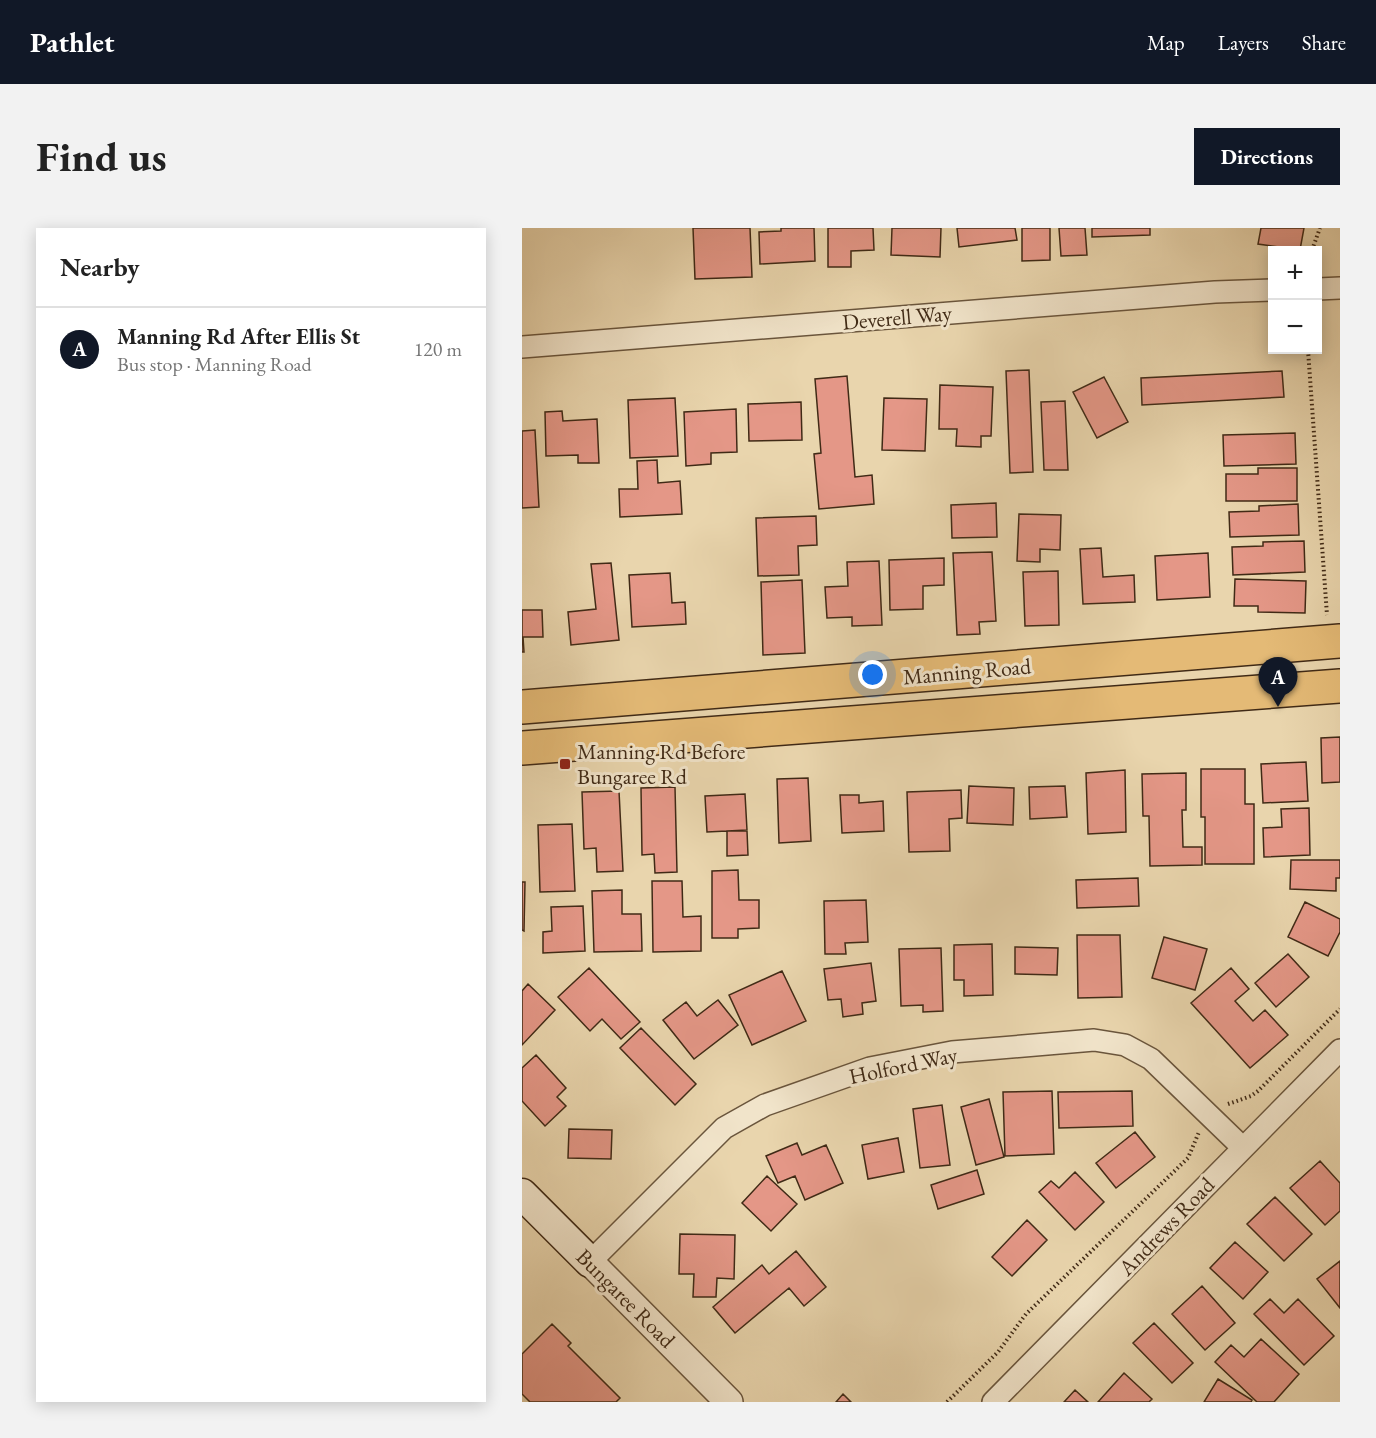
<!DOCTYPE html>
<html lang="en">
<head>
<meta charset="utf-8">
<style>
	:root { --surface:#fff; --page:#f2f2f2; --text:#222; --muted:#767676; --line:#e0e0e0; --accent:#111827 }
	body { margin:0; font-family:"EB Garamond",serif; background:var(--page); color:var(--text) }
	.controls { position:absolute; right:18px; top:18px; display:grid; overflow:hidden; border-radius:0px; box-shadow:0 3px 15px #0003 }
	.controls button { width:54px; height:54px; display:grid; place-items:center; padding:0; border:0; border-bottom:2px solid var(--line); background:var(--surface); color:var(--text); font:30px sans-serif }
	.you { position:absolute; left:351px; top:447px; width:21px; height:21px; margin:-15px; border:4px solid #fff; border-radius:50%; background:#1a73e8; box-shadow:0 0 0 9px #1a73e833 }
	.badge { display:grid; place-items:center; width:39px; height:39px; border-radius:50%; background:var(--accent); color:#fff; font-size:20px; font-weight:700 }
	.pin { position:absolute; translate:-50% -50px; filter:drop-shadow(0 2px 3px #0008) }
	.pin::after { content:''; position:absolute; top:32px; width:21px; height:18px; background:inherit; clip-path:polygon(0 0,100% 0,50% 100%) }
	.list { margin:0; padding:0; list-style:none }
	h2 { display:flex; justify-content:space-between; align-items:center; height:78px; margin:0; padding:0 24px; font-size:26px }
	h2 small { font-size:20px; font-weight:400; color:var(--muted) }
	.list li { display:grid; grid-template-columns:39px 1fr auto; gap:18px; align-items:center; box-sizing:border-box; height:84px; padding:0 24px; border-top:2px solid var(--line) }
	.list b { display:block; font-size:22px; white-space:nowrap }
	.list p { margin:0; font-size:20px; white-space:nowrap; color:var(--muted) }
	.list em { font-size:20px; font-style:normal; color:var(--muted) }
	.map { position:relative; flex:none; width:818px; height:1174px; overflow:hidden; border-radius:0px }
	header { display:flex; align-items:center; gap:36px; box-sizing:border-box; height:84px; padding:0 30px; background:var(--accent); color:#fff }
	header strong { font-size:28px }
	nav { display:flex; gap:33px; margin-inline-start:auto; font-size:21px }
	.intro { display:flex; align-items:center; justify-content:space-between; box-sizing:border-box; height:144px; padding:0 36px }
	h1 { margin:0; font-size:42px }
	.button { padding:15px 27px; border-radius:0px; background:var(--accent); color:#fff; font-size:21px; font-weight:700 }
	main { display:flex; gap:36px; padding:0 36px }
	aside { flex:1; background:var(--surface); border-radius:0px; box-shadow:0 3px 15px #0003 }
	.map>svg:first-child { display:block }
	.building { fill:#e49787; stroke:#402a16; stroke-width:1.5 }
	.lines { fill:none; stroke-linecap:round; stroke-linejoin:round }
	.minor-casing { stroke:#6a553c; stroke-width:24 }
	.tertiary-casing { stroke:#6a553c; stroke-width:30 }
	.secondary-casing { stroke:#402a16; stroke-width:33 }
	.primary-casing { stroke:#402a16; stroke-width:36 }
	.path { stroke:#402a16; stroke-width:4; stroke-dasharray:1.5 3; stroke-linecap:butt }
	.minor { stroke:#f1e4ca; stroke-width:21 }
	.tertiary { stroke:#f1e4ca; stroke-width:27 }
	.secondary { stroke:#f1e4ca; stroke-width:30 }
	.primary { stroke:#e4ba76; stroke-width:33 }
	.poi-dot { fill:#8f2418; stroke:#f1e4ca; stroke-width:2 }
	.labels { text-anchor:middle; stroke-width:6; stroke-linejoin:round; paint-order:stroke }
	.street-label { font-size:22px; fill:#402a16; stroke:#f1e4ca }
	.poi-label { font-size:22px; fill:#402a16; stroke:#f1e4ca; text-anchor:start }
</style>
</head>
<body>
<header>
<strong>Pathlet</strong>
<nav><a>Map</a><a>Layers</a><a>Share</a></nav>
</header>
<div class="intro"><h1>Find us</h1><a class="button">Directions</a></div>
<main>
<aside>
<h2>Nearby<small></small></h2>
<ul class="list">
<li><span class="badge">A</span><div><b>Manning Rd After Ellis St</b><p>Bus stop · Manning Road</p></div><em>120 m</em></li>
</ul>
</aside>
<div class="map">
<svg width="818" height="1174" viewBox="0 0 818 1174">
	<rect width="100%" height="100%" fill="#e9d5ad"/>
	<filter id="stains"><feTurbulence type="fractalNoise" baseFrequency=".00333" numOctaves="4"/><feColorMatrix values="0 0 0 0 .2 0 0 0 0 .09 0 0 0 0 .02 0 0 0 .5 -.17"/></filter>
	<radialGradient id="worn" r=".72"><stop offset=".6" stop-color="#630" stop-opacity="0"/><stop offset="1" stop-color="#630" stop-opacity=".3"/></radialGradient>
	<path class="building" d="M 171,0 L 228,0 L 230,49 L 173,51 Z
		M 259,0 L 292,0 L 293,33 L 238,36 L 237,4 L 259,3 Z
		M 306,0 L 351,0 L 352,22 L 329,23 L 329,39 L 306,39 Z
		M 370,0 L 419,0 L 418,29 L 369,27 Z
		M 435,0 L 493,0 L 495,12 L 437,19 Z
		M 500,0 L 528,0 L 528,32 L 500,33 Z
		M 537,0 L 563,0 L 565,27 L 539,28 Z
		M 570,0 L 628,0 L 628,7 L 570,9 Z
		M 739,0 L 782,0 L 778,22 L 736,16 Z
		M 507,142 L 511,244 L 488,245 L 484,143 Z
		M 760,143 L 762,169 L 620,177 L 619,150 Z
		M 325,148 L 333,249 L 350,247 L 352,276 L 297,281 L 292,226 L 299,225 L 293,151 Z
		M 582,149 L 606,194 L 575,210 L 551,164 Z
		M 418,157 L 471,159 L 469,208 L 459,208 L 459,219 L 434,218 L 435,201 L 417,201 Z
		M 153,170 L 156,228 L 108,230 L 106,172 Z
		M 362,170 L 405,171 L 403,223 L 360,222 Z
		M 543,173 L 546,242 L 522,242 L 519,174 Z
		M 279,174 L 280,212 L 227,213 L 226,176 Z
		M 214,181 L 215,224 L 189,225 L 189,236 L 164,238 L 162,184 Z
		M 40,183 L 41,193 L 75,191 L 77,235 L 56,235 L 56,227 L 24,228 L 23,184 Z
		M 13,202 L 17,279 L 0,280 L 0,203 Z
		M 773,205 L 774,236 L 702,238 L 701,207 Z
		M 135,232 L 136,255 L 158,253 L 160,286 L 98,289 L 97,261 L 116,261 L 115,233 Z
		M 736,240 L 775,240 L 775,273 L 704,273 L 704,246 L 736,246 Z
		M 474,275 L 475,309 L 430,310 L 429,277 Z
		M 776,276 L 777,307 L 708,309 L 707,284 L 737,283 L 737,278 Z
		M 497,286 L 539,287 L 538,322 L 518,321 L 518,334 L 495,333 Z
		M 294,288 L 295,317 L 276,318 L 277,347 L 236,348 L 234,290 Z
		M 782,313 L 783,344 L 711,347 L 710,319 L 741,318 L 741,314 Z
		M 579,320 L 581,349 L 612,347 L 613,374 L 561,376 L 558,321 Z
		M 470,324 L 474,393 L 457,394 L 458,406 L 435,407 L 431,325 Z
		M 686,325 L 688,369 L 635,372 L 633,328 Z
		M 422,330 L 422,357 L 401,358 L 401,381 L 368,382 L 367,332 Z
		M 357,333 L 360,397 L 330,398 L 330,389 L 305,390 L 303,359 L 326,358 L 325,334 Z
		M 89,335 L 97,412 L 49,417 L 46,384 L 74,381 L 69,336 Z
		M 536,343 L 537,397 L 503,398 L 501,344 Z
		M 148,345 L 150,375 L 163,374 L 164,396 L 110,399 L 107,347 Z
		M 713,351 L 784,353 L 783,385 L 736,384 L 736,378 L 712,378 Z
		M 280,352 L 283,425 L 241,427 L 239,354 Z
		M 0,382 L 20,382 L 21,409 L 1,409 L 2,424 L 0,424 Z
		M 818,509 L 818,554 L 800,555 L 799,510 Z
		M 784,534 L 786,573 L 741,575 L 739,536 Z
		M 679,541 L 723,541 L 723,576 L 732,576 L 732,636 L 683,636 L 683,589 L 679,589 Z
		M 603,542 L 604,604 L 566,606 L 564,545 Z
		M 664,545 L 664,582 L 660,582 L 661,619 L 680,619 L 680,637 L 628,638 L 627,588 L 621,588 L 620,546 Z
		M 286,550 L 289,613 L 257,615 L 255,551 Z
		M 447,558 L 492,560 L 491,597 L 445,595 Z
		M 543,558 L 545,589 L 508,591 L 507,559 Z
		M 153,559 L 155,644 L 133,645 L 132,626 L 120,627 L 119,560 Z
		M 439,562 L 440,590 L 427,591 L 428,623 L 387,624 L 385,564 Z
		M 97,563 L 101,643 L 75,644 L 74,620 L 62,621 L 60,564 Z
		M 223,566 L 225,602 L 185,604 L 183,568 Z
		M 318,567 L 337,567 L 337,575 L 361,573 L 362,603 L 320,605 Z
		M 787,580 L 788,627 L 742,629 L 741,600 L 760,599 L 759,581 Z
		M 50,596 L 53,663 L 18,664 L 16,597 Z
		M 205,603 L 225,603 L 226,627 L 205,628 Z
		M 769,632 L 818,632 L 818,650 L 814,650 L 814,663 L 768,661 Z
		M 216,642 L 217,672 L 237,672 L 237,700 L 216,701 L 216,710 L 190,710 L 190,643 Z
		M 616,650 L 617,678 L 555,680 L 554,652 Z
		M 130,653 L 160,653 L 161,689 L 179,688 L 179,723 L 131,724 Z
		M 0,654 L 3,654 L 2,703 L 0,702 Z
		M 100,662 L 100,686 L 119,686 L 120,723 L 72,724 L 70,663 Z
		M 344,672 L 346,714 L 323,715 L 324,726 L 303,726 L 302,673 Z
		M 783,674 L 818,691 L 818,704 L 806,728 L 766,709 Z
		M 61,678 L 63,723 L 21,725 L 21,704 L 30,703 L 29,679 Z
		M 555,707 L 598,707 L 600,769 L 556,770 Z
		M 642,709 L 685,721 L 673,762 L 630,750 Z
		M 470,716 L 471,767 L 442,768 L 442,752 L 432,752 L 432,717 Z
		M 493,719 L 536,720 L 535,747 L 493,746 Z
		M 419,720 L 421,783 L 401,784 L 401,777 L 379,778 L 377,721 Z
		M 766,726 L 787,749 L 754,779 L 733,755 Z
		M 349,735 L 354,773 L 340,775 L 341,786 L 321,789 L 319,771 L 306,772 L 302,741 Z
		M 67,740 L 118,794 L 99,811 L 80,791 L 68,803 L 36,769 Z
		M 709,740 L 727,761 L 713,773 L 731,793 L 743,782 L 766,807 L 728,840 L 669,775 Z
		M 260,743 L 284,793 L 230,817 L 207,767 Z
		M 6,756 L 33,782 L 0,817 L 0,763 Z
		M 196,772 L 216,797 L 172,831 L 141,792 L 164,774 L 175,788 Z
		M 119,800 L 174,856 L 153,877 L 98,820 Z
		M 14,827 L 44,860 L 35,869 L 44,878 L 23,898 L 0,873 L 0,840 Z
		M 530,863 L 532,926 L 483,928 L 481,864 Z
		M 610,863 L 611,898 L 537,900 L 536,864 Z
		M 467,871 L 482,929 L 454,937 L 439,879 Z
		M 420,877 L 428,937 L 398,940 L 391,881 Z
		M 47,901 L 90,902 L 89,931 L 46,930 Z
		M 613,904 L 633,929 L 594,960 L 574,935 Z
		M 376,910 L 382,944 L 346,951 L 340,917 Z
		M 275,915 L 280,927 L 304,917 L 321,955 L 283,972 L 273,948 L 256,955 L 244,928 Z
		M 798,933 L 818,955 L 818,983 L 803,997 L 768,960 Z
		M 455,942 L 462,966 L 416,981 L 409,957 Z
		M 553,944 L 582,974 L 553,1002 L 517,964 L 529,953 L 537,960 Z
		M 245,948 L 275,976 L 249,1003 L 220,975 Z
		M 753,969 L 790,1006 L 762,1033 L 725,996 Z
		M 505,992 L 525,1012 L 490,1048 L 470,1029 Z
		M 158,1006 L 213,1007 L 212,1051 L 195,1050 L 194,1069 L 171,1069 L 172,1046 L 157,1046 Z
		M 713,1014 L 746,1044 L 721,1071 L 688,1040 Z
		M 274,1023 L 304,1059 L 282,1078 L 267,1060 L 213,1105 L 191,1079 L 240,1037 L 247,1046 Z
		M 818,1033 L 818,1080 L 795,1051 Z
		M 680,1058 L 713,1095 L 683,1122 L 650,1086 Z
		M 748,1071 L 762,1085 L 776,1071 L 812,1108 L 782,1137 L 732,1086 Z
		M 632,1095 L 671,1135 L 650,1155 L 611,1115 Z
		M 30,1096 L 49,1115 L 46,1118 L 98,1170 L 94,1174 L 8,1174 L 0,1166 L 0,1126 Z
		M 739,1111 L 777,1146 L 752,1174 L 735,1174 L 693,1134 L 709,1117 L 722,1129 Z
		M 602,1145 L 630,1171 L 627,1174 L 576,1174 Z
		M 696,1151 L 730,1172 L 729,1174 L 682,1174 Z
		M 553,1162 L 566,1174 L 542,1174 Z
		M 321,1166 L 329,1174 L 314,1174 Z"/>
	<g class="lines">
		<g class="minor-casing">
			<path id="minor" d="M 796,61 L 818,60
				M 0,119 L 693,64 L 750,62
				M 68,1034 L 202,900 L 243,877 L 348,840 L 430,824 L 572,812 L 603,817 L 629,831 L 720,919
				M 471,1174 L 818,822"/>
		</g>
		<g class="tertiary-casing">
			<path id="tertiary" d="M 68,1034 L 207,1174"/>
		</g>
		<g class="secondary-casing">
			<path id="secondary" d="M 0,966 L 68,1034"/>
		</g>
		<g class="primary-casing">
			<path id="primary" d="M 0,479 L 818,413
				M 0,520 L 818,458"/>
		</g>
		<path class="path" d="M 790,22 L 798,0
			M 786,122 L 805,387
			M 706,876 L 729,868 L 736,863 L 818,781
			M 425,1174 L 476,1124 L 504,1086 L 666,930 L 677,904"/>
		<use href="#minor" class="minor"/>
		<use href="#tertiary" class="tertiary"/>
		<use href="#secondary" class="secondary"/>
		<use href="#primary" class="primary"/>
	</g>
	<rect class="poi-dot" x="37" y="530" width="12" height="12" rx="3"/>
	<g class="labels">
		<g class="street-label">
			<text transform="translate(375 89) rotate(-5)" y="8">Deverell Way</text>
			<text transform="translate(445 443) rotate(-5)" y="8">Manning Road</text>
			<text transform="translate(381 837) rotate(-12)" y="8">Holford Way</text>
			<text transform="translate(644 998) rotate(-46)" y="8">Andrews Road</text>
			<text transform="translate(104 1070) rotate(45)" y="8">Bungaree Road</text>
		</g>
		<g class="poi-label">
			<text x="55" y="531">Manning Rd Before<tspan x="55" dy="25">Bungaree Rd</tspan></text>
		</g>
	</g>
	<rect width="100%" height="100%" filter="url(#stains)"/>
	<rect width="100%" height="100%" fill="url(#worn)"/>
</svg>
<div class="controls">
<button>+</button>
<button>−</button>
</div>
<div class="you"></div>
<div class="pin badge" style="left:756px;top:479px">A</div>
</div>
</main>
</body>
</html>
